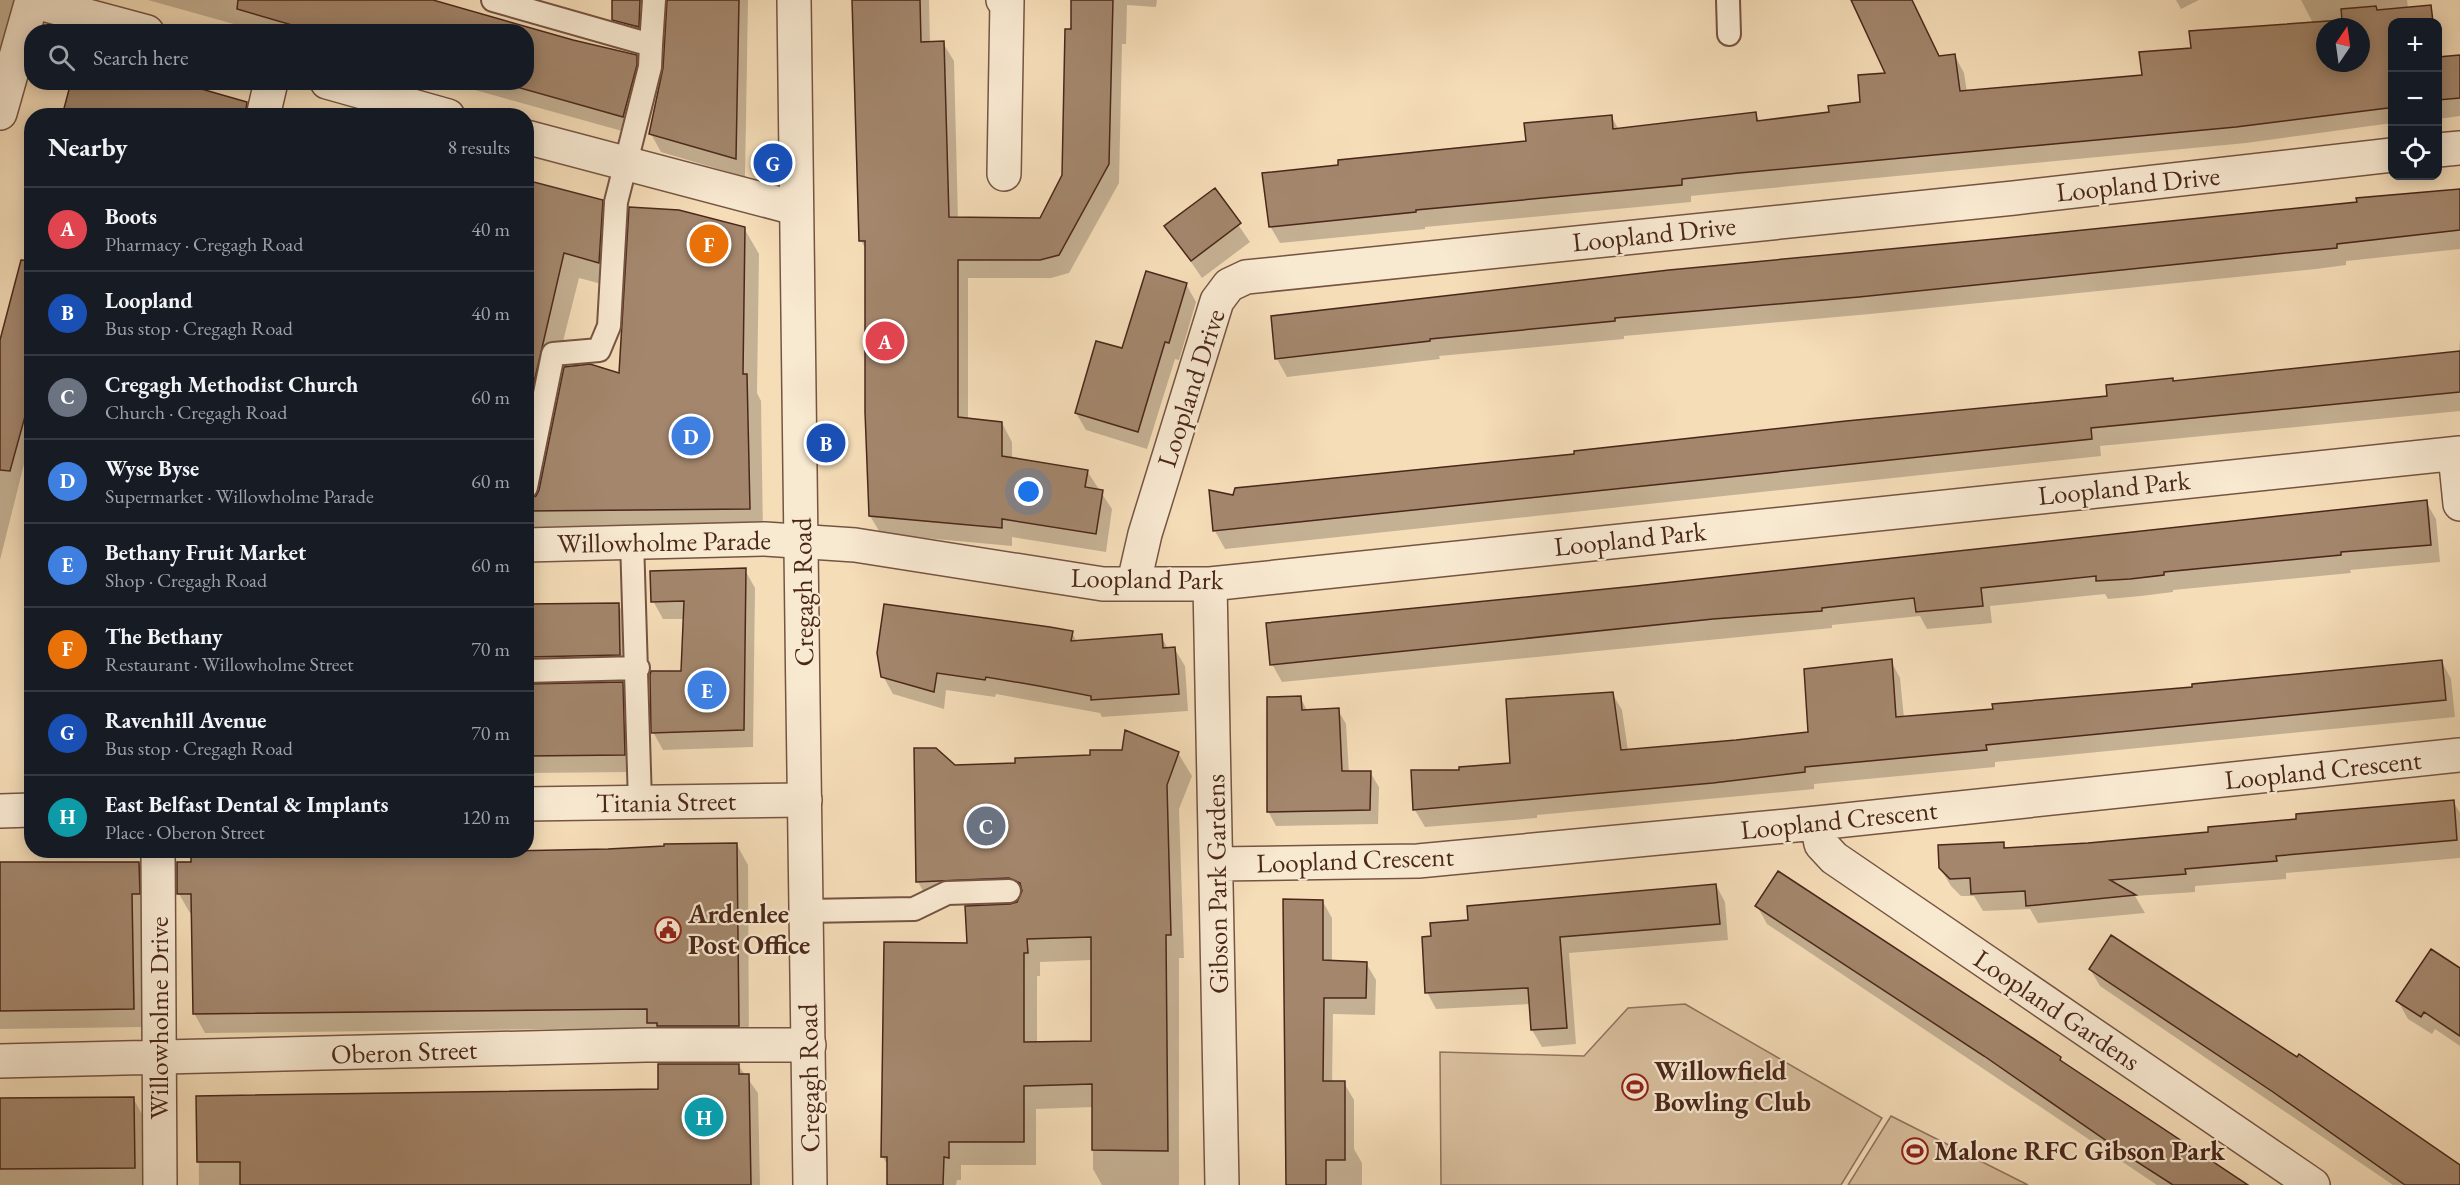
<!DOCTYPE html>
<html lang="en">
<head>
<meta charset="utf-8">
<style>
	:root { --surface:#171b24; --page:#20242c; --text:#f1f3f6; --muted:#9ea1a6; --line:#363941; --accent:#c59692 }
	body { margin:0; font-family:"EB Garamond",serif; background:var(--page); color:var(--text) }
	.controls { position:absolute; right:18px; top:18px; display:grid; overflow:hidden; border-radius:12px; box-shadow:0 3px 15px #0003 }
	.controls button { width:54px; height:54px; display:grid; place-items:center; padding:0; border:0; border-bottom:2px solid var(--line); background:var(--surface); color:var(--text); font:30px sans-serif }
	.compass { position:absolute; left:2316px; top:18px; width:54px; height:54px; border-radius:50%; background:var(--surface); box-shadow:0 3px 15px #0003; rotate:13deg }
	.you { position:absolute; left:1029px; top:492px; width:21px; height:21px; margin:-15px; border:4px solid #fff; border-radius:50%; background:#1a73e8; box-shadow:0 0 0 9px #1a73e833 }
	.badge { display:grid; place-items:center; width:39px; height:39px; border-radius:50%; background:var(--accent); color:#fff; font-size:20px; font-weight:700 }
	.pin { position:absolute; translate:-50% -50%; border:3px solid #fff; box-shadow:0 2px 6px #0006 }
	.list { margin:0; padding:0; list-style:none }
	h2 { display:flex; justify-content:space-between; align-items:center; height:78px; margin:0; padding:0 24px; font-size:26px }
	h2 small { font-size:20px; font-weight:400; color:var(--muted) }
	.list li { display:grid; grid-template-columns:39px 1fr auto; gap:18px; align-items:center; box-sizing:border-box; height:84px; padding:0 24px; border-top:2px solid var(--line) }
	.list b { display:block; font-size:22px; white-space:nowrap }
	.list p { margin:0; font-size:20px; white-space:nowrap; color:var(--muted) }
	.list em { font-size:20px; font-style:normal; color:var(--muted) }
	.icon { flex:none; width:33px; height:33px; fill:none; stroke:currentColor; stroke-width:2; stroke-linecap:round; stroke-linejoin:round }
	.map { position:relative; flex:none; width:2460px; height:1185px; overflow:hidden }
	.search { position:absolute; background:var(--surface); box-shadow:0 3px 15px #0003; left:24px; top:24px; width:510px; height:66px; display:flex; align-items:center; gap:15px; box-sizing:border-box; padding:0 21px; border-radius:24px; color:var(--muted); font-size:22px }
	.panel { position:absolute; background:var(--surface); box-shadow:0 3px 15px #0003; left:24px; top:108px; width:510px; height:750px; border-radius:24px }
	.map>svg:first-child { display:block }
	.green { fill:#d8be9d; stroke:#92725c; stroke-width:1.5 }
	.shadow { fill:#0003; fill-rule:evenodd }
	.building { fill:#a3866c; stroke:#4b271a; stroke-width:1.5; fill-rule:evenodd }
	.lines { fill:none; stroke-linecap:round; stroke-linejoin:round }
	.service-casing { stroke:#765442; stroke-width:26 }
	.minor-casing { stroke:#765442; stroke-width:36 }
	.tertiary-casing { stroke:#765442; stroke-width:36 }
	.service { stroke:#f8e9d1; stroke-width:22 }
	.minor { stroke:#f8e9d1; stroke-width:33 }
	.tertiary { stroke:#f8e9d1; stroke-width:33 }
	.labels { text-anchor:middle; stroke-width:4.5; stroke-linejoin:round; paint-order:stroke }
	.street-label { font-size:27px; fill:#4b271a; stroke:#f8e9d1 }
	.poi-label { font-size:27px; font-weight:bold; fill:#4b271a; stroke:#f8e9d1; text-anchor:start }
</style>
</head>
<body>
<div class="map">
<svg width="2460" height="1185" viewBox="0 0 2460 1185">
	<rect width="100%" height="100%" fill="#f5ddb8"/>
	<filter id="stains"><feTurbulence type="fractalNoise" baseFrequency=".00333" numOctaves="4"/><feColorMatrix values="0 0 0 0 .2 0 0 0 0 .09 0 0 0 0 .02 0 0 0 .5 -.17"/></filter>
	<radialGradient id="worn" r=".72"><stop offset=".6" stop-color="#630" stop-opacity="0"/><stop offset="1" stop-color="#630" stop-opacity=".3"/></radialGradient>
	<path class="green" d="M 1685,1004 L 1882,1118 L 1841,1185 L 1441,1185 L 1440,1052 L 1584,1056 L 1628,1008 Z
		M 1891,1116 L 2028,1185 L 1848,1185 Z"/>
	<path class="shadow" d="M 0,0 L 17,0 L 0,62 Z
		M 148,0 L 425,0 L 636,56 L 646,74 L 633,134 L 446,82 L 526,82 L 526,32 L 262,32 Z
		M 614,0 L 748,0 L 745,177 L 661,152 L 651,134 L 665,68 L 667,4 L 653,10 L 649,45 L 624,38 L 613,19 Z
		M 854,0 L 929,0 L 930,43 L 943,43 L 954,61 L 958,219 L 1041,219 L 1063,175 L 1072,0 L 1157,0 L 1156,7 L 1127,5 L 1126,44 L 1122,44 L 1119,183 L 1069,273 L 1051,278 L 968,278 L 968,420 L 1002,423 L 1012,442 L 1012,459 L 1087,471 L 1112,509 L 1106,552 L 1012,537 L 1012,546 L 881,534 L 870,516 L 867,251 L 861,241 Z
		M 1852,0 L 1912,0 L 1940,58 L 1955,56 L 1964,73 L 1967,92 L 2143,76 L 2202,49 L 2313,23 L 2301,0 L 2407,0 L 2410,22 L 2392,22 L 2392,123 L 2246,143 L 1750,190 L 1691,196 L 1691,202 L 1425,227 L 1425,229 L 1280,243 L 1270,226 L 1611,116 L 1619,130 L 1756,114 L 1760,122 L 1831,113 L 1862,103 L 1888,74 ZM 2325,27 L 2361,27 L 2361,63 L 2325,63 Z
		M 2176,0 L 2199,0 L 2181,9 Z
		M 2460,56 L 2460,116 L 2438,119 L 2438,58 Z
		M 526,181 L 602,201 L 616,227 L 613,287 L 579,278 L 554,377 L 528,504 L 744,228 L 759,254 L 757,393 L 761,401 L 763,534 L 526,529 Z
		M 1214,190 L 1250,242 L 1202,278 L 1166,226 Z
		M 2460,190 L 2460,249 L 2346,261 L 2346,265 L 2316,269 L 1870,314 L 1624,336 L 1624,339 L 1439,356 L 1440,359 L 1287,377 L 1277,359 L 1273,317 L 2358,203 Z
		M 32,236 L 32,445 L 29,444 L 0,560 L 0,346 Z
		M 1186,284 L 1196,302 L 1179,360 L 1175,359 L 1147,449 L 1086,430 L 1076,413 L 1123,350 Z
		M 2460,338 L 2460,411 L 2100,446 L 2101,456 L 1225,549 L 1215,531 L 1211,492 L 1235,496 L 1576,455 L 2109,397 L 2174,382 L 2459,352 Z
		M 2426,502 L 2436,519 L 2440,562 L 2350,570 L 2351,573 L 2173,590 L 2173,592 L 2141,596 L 2108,599 L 2105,594 L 1990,606 L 1992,623 L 1927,629 L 1920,616 L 1832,625 L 1832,628 L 1282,682 L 1272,664 L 1636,588 Z
		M 745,570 L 755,588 L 753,747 L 663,750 L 653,732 L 682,673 L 685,619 L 663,619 L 653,601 Z
		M 618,604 L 628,622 L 629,672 L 526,680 L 526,606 Z
		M 1072,633 L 1077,642 L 1161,636 L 1168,649 L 1174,648 L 1185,666 L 1188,711 L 1102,717 L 1100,713 L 996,694 L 995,697 L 946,690 L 944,709 L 893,694 L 883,676 Z
		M 1891,661 L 1900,678 L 1904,718 L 2442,662 L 2451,679 L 2455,717 L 1995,762 L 1995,767 L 1814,784 L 1814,789 L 1537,815 L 1537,818 L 1425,827 L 1415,810 L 1460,771 L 1511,764 L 1612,693 L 1622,710 L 1628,751 L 1809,733 Z
		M 622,683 L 632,701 L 634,772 L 526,773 L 526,686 Z
		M 1300,697 L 1308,712 L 1338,710 L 1346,724 L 1349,773 L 1370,772 L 1379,787 L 1378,824 L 1276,826 L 1268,811 Z
		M 1178,753 L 1192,776 L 1179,809 L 1184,958 L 1179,958 L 1179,1185 L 1102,1185 L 1093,1169 L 1093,1107 L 1036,1109 L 1036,1165 L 961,1165 L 961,1180 L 957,1180 L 956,1185 L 888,1185 L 889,1167 L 882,1156 L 969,945 L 1019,900 L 931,905 L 918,882 L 954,766 ZM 1093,960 L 1092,1042 L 1037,1043 L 1037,976 L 1040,976 L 1040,962 Z
		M 2453,801 L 2460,813 L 2460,858 L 2286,873 L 2286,879 L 2195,886 L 2195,892 L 2135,896 L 2145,913 L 2038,923 L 2030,909 L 1983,911 L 1974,896 L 1961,896 L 1951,886 L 1940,868 L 2003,843 L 2007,850 L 2210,833 Z
		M 737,845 L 748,865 L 749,1046 L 660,1043 L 652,1028 L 205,1033 L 194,1013 L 193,914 L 190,913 L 179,894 L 608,850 Z
		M 138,863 L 149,881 L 149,911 L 142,911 L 143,1027 L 0,1029 L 0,864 Z
		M 1716,885 L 1725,902 L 1728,940 L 1569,953 L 1576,1044 L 1542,1047 L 1532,1030 L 1530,1004 L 1436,1009 L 1427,992 L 1432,938 L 1470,922 Z
		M 1323,902 L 1332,918 L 1332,962 L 1366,963 L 1376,980 L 1375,1015 L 1333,1014 L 1332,1083 L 1344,1083 L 1354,1100 L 1354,1149 L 1362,1163 L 1362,1185 L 1288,1185 Z
		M 1757,906 L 2060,1058 L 2064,1065 L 2246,1185 L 2157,1185 L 1767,924 Z
		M 2090,969 L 2460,1167 L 2460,1185 L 2393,1185 L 2100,986 Z
		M 2460,970 L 2460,1046 L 2435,1029 L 2432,1034 L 2408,1019 L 2398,1001 Z
		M 738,1065 L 758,1093 L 760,1185 L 199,1185 L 198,1097 L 660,1090 Z
		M 133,1098 L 143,1116 L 144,1185 L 0,1185 L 0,1099 Z"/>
	<path class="building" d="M 238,0 L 433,0 L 573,40 L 637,55 L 637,65 L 623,117 L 499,82 L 526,82 L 526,32 L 316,32 L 237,9 Z
		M 612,0 L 640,0 L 639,27 L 612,20 Z
		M 667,0 L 739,0 L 736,159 L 649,134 L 663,68 Z
		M 852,0 L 920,0 L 921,42 L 944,41 L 949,217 L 1040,218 L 1062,175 L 1065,29 L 1071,29 L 1071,0 L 1113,0 L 1109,164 L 1059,255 L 1040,260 L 958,260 L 958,417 L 1002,422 L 1002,456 L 1088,470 L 1085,487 L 1103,490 L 1096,534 L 1002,519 L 1002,528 L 869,516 L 865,412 L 865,241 L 859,241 Z
		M 1851,0 L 1912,0 L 1939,56 L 1955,54 L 1960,91 L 2142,75 L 2139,52 L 2191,48 L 2189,31 L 2342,20 L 2341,9 L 2376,6 L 2377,10 L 2431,5 L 2433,22 L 2392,22 L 2392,105 L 2388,108 L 2236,127 L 1739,173 L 1682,179 L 1682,185 L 1416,210 L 1416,212 L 1269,227 L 1262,173 L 1338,165 L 1338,160 L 1526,141 L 1524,123 L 1612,115 L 1613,129 L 1756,112 L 1757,121 L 1829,112 L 1828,106 L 1860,102 L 1858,75 L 1885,73 ZM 2325,27 L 2361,27 L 2361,63 L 2325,63 Z
		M 2460,55 L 2460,98 L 2438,100 L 2438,57 Z
		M 71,82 L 177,82 L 247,102 L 245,116 L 62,116 Z
		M 526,180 L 603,200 L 599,263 L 564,253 L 526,417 Z
		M 1215,188 L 1241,223 L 1191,261 L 1164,226 Z
		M 2460,189 L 2460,230 L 2337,244 L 2337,248 L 2306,251 L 1859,297 L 1615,318 L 1615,321 L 1430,339 L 1430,341 L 1275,359 L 1271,316 L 1669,270 L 2005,238 L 2357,202 L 2356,198 Z
		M 629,207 L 679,210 L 745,227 L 743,374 L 747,374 L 750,509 L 526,511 L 526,500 L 536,496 L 539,490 L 564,367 L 590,364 L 619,373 Z
		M 21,260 L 32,261 L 32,391 L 10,471 L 0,470 L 0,340 Z
		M 1146,271 L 1187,283 L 1169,343 L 1165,342 L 1138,432 L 1075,413 L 1096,341 L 1122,348 Z
		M 2460,351 L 2460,392 L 2091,428 L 2092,439 L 1213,531 L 1209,490 L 1233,495 L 1235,488 L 1574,454 L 1574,451 L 1846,421 L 2107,396 L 2106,385 L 2173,378 L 2173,381 Z
		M 2427,500 L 2431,545 L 2341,552 L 2341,555 L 2164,572 L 2164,575 L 2130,579 L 2096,581 L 2096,576 L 1981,588 L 1983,606 L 1916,612 L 1914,598 L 1822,608 L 1822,611 L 1713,619 L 1270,665 L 1266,623 L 1636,586 Z
		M 746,568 L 744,730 L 651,733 L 650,675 L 651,671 L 681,671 L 684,601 L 651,602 L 650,571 Z
		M 619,603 L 620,655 L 526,657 L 526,604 Z
		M 884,604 L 1050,627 L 1073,631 L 1071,641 L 1162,634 L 1163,648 L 1175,647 L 1179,694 L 1091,700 L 1091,696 L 1039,686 L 986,677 L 985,680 L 937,673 L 934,692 L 881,677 L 877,653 Z
		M 1892,659 L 1896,717 L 1993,709 L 1992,704 L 2192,687 L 2192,684 L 2442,660 L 2446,700 L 1986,745 L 1987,750 L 1805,767 L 1805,772 L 1713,783 L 1413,810 L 1411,770 L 1459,770 L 1459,767 L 1510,763 L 1506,699 L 1613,692 L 1621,750 L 1736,740 L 1808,732 L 1804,669 Z
		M 623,682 L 625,755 L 526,756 L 526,684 Z
		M 1301,696 L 1302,710 L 1339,708 L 1342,771 L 1371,771 L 1370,810 L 1267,812 L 1267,697 Z
		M 1125,730 L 1179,752 L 1167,785 L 1171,935 L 1166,935 L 1168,1151 L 1092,1150 L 1092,1084 L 1024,1086 L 1024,1142 L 949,1142 L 949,1158 L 944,1157 L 943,1185 L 887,1185 L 887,1157 L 881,1157 L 884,942 L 967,943 L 965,906 L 1010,904 L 1017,902 L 1022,891 L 1020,883 L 1009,878 L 916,882 L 914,748 L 936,748 L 955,765 L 1015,763 L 1015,758 L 1090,755 L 1090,750 L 1122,750 ZM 1091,937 L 1091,1041 L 1024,1042 L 1024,953 L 1028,953 L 1027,939 Z
		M 2454,800 L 2457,840 L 2276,856 L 2277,861 L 2185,869 L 2186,874 L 2110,880 L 2136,895 L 2026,906 L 2025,891 L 1971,894 L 1970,878 L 1950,879 L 1939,868 L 1938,845 L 2004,842 L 2004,848 L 2088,843 L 2208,832 L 2208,827 L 2296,819 L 2296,814 Z
		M 737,843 L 739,1026 L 657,1026 L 657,1023 L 647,1023 L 647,1009 L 193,1014 L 191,894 L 177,894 L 177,862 L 191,862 L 191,857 L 608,849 L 664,846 L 664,844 Z
		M 0,862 L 139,862 L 140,894 L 132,894 L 134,1009 L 0,1011 Z
		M 1778,871 L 2034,1039 L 2061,1057 L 2060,1060 L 2248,1185 L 2173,1185 L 2137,1162 L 1984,1056 L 1755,906 Z
		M 1716,884 L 1720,924 L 1560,937 L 1567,1028 L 1531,1030 L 1528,988 L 1425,993 L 1422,937 L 1431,936 L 1430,923 L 1468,920 L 1467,906 Z
		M 1283,899 L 1323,900 L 1323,960 L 1367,962 L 1366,998 L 1324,998 L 1323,1081 L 1345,1081 L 1345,1160 L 1326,1160 L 1326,1185 L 1286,1185 Z
		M 2111,935 L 2297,1057 L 2299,1054 L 2460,1165 L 2460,1185 L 2405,1185 L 2273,1092 L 2089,969 Z
		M 2431,949 L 2460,968 L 2460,1036 L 2424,1012 L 2421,1017 L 2396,1001 Z
		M 658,1064 L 739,1064 L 739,1074 L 749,1074 L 751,1185 L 240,1185 L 240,1162 L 197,1162 L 196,1096 L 658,1089 Z
		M 134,1097 L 135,1168 L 0,1169 L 0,1098 Z"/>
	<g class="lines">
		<g class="service-casing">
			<path id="service" d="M 493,0 L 651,45 L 654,0
				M 1728,0 L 1729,34
				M 526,487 L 553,354 L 599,350 L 609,326 L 616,202 L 650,67 L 651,45
				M 632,540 L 640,803
				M 526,671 L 638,668
				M 807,911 L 914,909 L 947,893 L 1009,891"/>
		</g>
		<g class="minor-casing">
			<path id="minor" d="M 1003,0 L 1007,1 L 1004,174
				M 32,1 L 147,32
				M 327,82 L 448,116
				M 0,113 L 32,0
				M 263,116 L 271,82
				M 526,137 L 795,208
				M 2438,150 L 2460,148
				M 2455,454 L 2460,504
				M 526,545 L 765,539 L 855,545 L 1103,584 L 1210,584 L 2460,453
				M 1134,582 L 1145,534 L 1217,301 L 1229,285 L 1246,277 L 2014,198 L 2392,155
				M 1210,584 L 1222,1185
				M 526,804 L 805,800
				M 0,811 L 32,810
				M 1817,823 L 1821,844 L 1834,858 L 2313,1185
				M 158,850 L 160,1185
				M 1217,864 L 1418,861 L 1817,823 L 2460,755
				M 0,1061 L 646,1045 L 809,1045"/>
		</g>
		<g class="tertiary-casing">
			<path id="tertiary" d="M 794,0 C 796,395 806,790 810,1185"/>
		</g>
		<use href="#service" class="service"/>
		<use href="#minor" class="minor"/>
		<use href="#tertiary" class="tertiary"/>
	</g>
	<defs>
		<g id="civic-ring" transform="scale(1.35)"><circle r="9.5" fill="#f8e9d1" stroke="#8f2418" stroke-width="1.5"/><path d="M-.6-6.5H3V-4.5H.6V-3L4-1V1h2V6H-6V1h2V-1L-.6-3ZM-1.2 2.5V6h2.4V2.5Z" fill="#8f2418"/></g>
		<g id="stadium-ring" transform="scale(1.35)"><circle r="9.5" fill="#f8e9d1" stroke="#8f2418" stroke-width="1.5"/><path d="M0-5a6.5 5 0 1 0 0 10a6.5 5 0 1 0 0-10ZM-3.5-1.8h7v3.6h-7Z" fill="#8f2418"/></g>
	</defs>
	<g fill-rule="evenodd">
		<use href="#civic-ring" x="668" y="930"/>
		<use href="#stadium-ring" x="1635" y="1087"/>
		<use href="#stadium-ring" x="1915" y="1151"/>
	</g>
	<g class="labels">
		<g class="street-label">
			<text transform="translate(2138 184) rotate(-6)" y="9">Loopland Drive</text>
			<text transform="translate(1654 234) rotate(-6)" y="9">Loopland Drive</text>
			<text transform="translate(1191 388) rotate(-72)" y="9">Loopland Drive</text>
			<text transform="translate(2114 488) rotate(-6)" y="9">Loopland Park</text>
			<text transform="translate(1630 539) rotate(-6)" y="9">Loopland Park</text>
			<text transform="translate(664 542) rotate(-1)" y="9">Willowholme Parade</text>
			<text transform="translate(1147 579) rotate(1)" y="9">Loopland Park</text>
			<text transform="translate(803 592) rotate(-91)" y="9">Cregagh Road</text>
			<text transform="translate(2323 770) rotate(-6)" y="9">Loopland Crescent</text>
			<text transform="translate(666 802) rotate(-1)" y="9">Titania Street</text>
			<text transform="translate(1839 820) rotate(-6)" y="9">Loopland Crescent</text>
			<text transform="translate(1355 860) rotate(-2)" y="9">Loopland Crescent</text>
			<text transform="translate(1217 884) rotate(-91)" y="9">Gibson Park Gardens</text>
			<text transform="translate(2057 1010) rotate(34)" y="9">Loopland Gardens</text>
			<text transform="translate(159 1018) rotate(-90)" y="9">Willowholme Drive</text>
			<text transform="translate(404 1052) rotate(-2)" y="9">Oberon Street</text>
			<text transform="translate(809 1078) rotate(-91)" y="9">Cregagh Road</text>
		</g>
		<g class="poi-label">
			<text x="688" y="923">Ardenlee<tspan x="688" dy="31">Post Office</tspan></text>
			<text x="1654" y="1080">Willowfield<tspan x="1654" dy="31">Bowling Club</tspan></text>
			<text x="1934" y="1160">Malone RFC Gibson Park</text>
		</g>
	</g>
	<rect width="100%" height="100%" filter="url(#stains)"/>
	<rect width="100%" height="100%" fill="url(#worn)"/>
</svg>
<div class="controls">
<button>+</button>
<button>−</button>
<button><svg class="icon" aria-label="locate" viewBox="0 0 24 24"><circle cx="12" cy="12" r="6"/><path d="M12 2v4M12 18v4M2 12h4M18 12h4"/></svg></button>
</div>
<svg class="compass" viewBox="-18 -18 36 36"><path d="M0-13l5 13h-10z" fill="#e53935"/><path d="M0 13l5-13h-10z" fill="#9ea1a6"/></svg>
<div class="you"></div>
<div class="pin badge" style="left:885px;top:341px;background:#e0444e">A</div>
<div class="pin badge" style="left:826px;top:443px;background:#1a4fb4">B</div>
<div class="pin badge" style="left:986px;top:826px;background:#6b7280">C</div>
<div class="pin badge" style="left:691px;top:436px;background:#3f7fe0">D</div>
<div class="pin badge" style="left:707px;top:690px;background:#3f7fe0">E</div>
<div class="pin badge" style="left:709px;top:244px;background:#e8710a">F</div>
<div class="pin badge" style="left:773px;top:163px;background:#1a4fb4">G</div>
<div class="pin badge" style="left:704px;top:1117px;background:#0f9aa8">H</div>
<div class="search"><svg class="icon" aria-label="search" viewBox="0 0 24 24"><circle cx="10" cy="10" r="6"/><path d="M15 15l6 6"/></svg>Search here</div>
<section class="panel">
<h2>Nearby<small>8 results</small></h2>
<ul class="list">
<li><span class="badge" style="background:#e0444e">A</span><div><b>Boots</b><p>Pharmacy · Cregagh Road</p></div><em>40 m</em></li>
<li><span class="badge" style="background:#1a4fb4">B</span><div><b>Loopland</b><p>Bus stop · Cregagh Road</p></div><em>40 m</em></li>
<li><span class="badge" style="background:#6b7280">C</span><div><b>Cregagh Methodist Church</b><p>Church · Cregagh Road</p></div><em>60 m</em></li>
<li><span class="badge" style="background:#3f7fe0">D</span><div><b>Wyse Byse</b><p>Supermarket · Willowholme Parade</p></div><em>60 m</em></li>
<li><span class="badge" style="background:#3f7fe0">E</span><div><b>Bethany Fruit Market</b><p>Shop · Cregagh Road</p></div><em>60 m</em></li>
<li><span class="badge" style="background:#e8710a">F</span><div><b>The Bethany</b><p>Restaurant · Willowholme Street</p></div><em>70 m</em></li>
<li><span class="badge" style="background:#1a4fb4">G</span><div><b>Ravenhill Avenue</b><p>Bus stop · Cregagh Road</p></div><em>70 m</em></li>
<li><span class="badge" style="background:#0f9aa8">H</span><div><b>East Belfast Dental &amp; Implants</b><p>Place · Oberon Street</p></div><em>120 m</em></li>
</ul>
</section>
</div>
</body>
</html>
